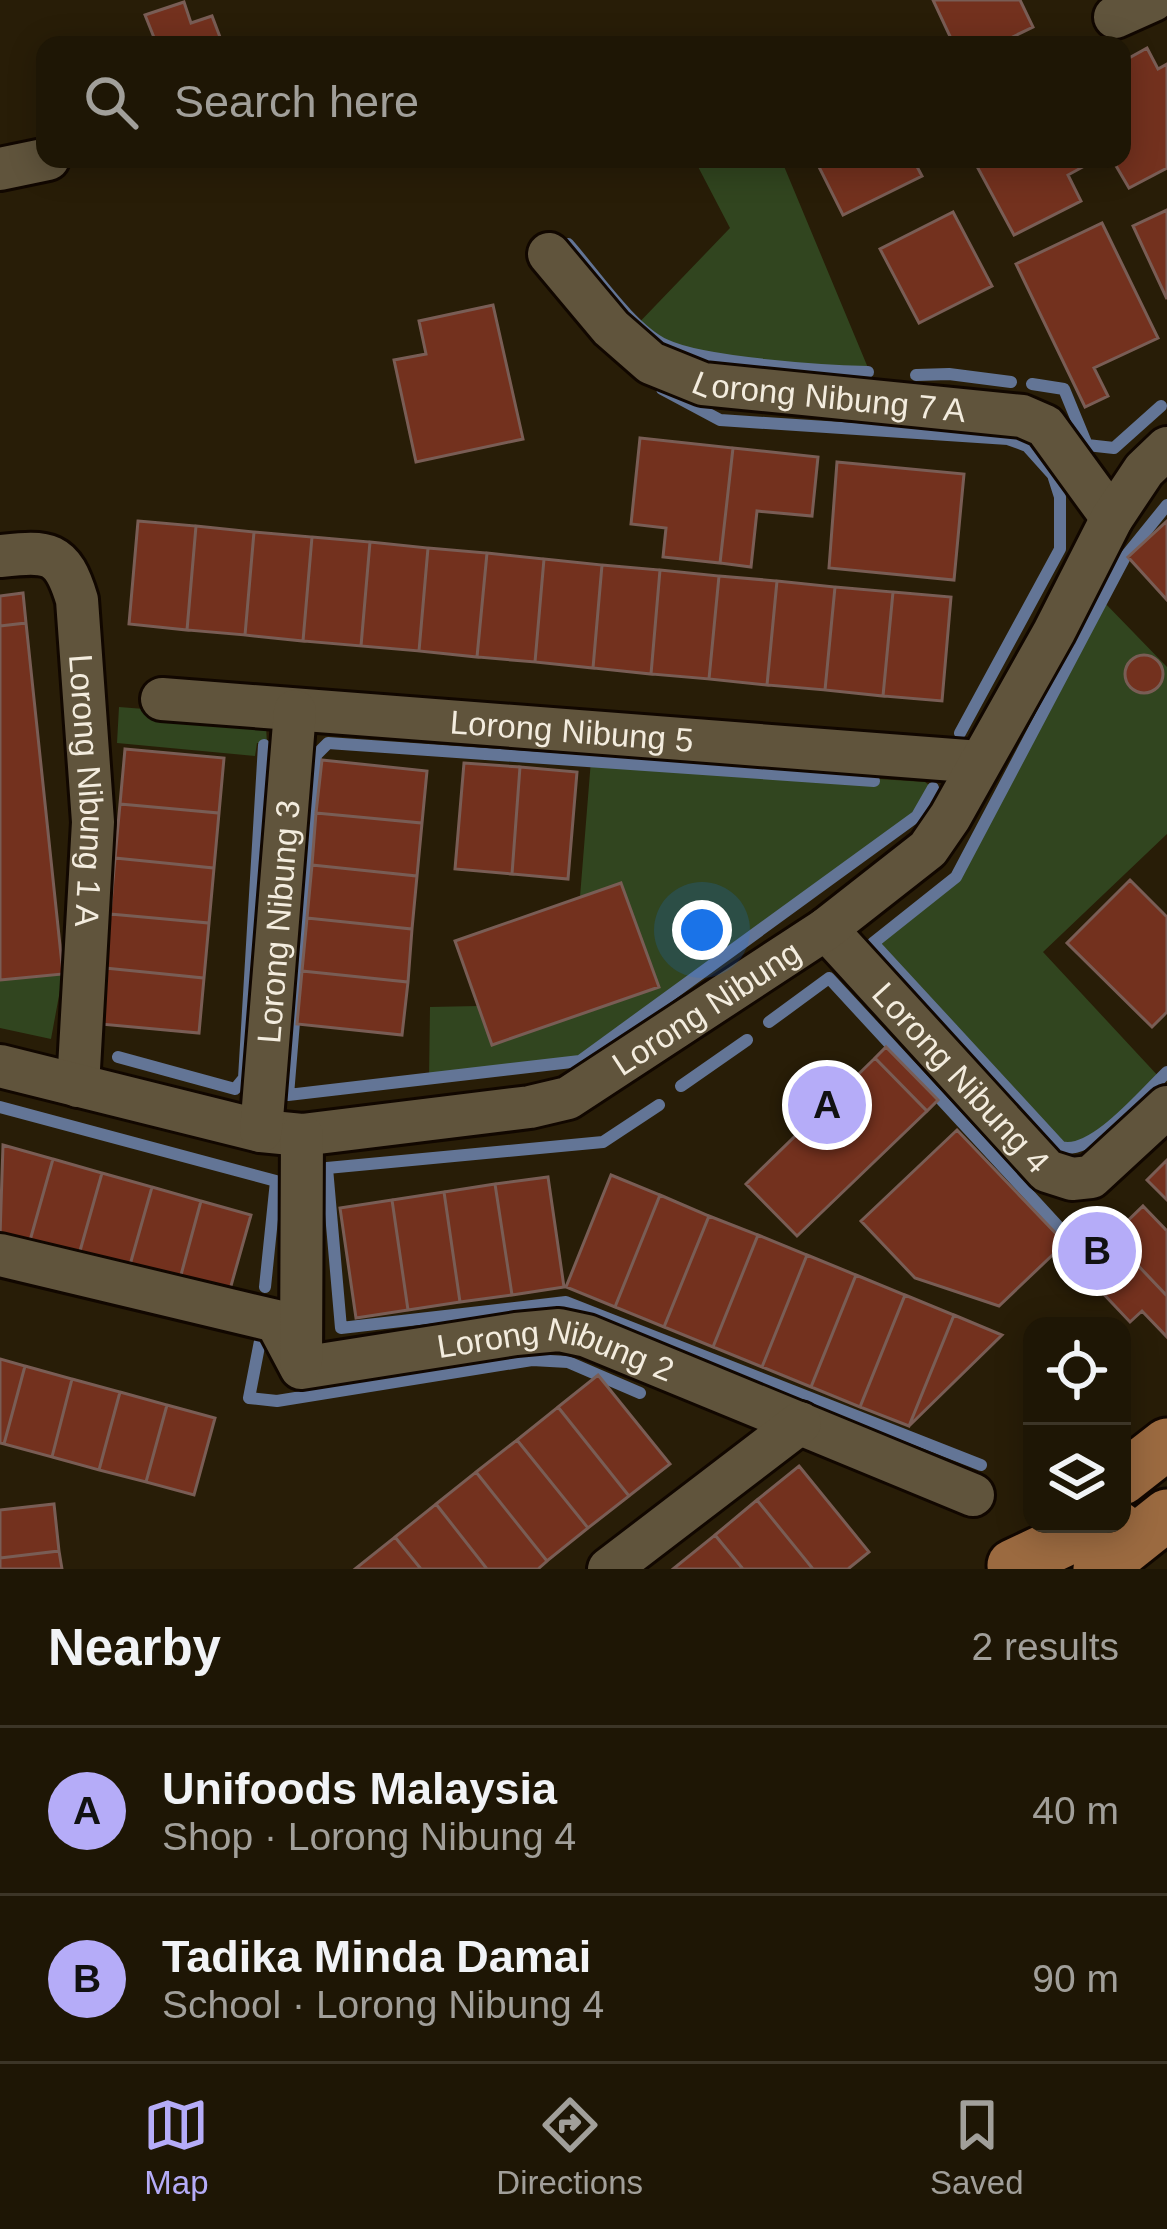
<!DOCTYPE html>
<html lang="en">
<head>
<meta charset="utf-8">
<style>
	:root { --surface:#1e1605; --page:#261f0f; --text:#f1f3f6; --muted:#a19f9a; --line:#3c3527; --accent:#b5acf8 }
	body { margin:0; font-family:Arial,sans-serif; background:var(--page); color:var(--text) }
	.controls { position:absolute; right:36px; bottom:36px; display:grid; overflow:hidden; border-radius:24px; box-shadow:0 6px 30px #0003 }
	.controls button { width:108px; height:108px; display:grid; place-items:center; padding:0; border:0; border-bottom:3px solid var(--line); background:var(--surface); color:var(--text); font:60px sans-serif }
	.you { position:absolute; left:702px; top:930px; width:42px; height:42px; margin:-30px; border:9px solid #fff; border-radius:50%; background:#1a73e8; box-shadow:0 0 0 18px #1a73e833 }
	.badge { display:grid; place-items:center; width:78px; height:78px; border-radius:50%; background:var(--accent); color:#111; font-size:39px; font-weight:700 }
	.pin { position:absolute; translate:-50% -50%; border:6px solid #fff; box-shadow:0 3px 12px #0006 }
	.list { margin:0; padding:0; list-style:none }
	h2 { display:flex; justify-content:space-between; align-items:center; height:156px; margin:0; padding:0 48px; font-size:51px }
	h2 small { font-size:39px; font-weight:400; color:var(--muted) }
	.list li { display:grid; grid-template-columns:78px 1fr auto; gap:36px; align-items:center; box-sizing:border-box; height:168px; padding:0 48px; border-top:3px solid var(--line) }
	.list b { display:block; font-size:45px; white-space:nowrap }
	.list p { margin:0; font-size:39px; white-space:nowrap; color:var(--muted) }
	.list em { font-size:39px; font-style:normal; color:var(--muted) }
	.icon { flex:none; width:66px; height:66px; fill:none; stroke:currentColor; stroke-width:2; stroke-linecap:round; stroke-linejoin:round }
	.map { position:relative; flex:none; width:1167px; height:1569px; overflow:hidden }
	.search { position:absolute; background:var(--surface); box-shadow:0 6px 30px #0003; left:36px; right:36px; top:36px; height:132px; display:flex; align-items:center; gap:30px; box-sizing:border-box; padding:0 42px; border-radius:24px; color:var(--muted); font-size:45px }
	.sheet { height:492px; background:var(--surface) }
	nav { display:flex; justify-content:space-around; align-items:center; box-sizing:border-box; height:168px; border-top:3px solid var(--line); background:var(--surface); font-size:33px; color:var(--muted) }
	nav a { display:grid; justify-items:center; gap:6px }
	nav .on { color:var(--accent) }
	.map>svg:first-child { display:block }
	.green { fill:#31451f }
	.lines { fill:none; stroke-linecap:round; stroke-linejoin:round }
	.stream { stroke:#637596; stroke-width:12 }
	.building { fill:#73311e; stroke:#795d55; stroke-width:3 }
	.minor-casing { stroke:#110700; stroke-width:48 }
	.major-casing { stroke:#110700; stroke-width:57 }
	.minor { stroke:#60543c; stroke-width:42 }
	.major { stroke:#9b6a40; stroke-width:51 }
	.labels { text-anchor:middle; stroke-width:10; stroke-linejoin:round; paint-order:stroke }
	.street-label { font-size:33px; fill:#f3ecde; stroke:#0d0802 }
</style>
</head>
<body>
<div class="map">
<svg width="1167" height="1569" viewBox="0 0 1167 1569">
	<rect width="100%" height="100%" fill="#281d07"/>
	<path class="green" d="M 694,159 L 781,159 L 876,387 L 706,373 L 632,330 L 730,228 Z
		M 1102,600 L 1167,667 L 1167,834 L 1043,952 L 1160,1078 C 1138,1099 1093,1156 1061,1147 L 873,943 L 956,877 Z
		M 119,707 L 258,718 L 266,726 L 267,744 L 257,743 L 255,756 L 117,743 Z
		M 591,760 L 925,782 L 933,788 L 917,816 L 580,1061 L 429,1079 L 430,1007 L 478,1006 L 658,987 L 622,883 L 580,897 Z
		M 63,974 L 51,1039 L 0,1028 L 0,980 Z"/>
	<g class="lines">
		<path class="stream" d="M 568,244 C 593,272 631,329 665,345 C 702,363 824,371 868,372
			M 916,375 L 949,374 L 1011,382
			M 1032,384 L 1064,389 L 1087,445 L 1114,448 L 1161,406
			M 662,389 L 720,420 L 1008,439 L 1027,446 L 1053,475 L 1060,497 L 1060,549 L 960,733
			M 1167,505 L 1125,557 L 956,877 L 873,943 L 1061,1147 C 1093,1156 1144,1094 1167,1072
			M 874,781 L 328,743 L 316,755 L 288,1095 L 580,1061 L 917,816 L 933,788
			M 769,1022 L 829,978 L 1067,1236
			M 118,1057 L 235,1089 L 244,1078 L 264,745
			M 681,1086 L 747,1040
			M 659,1105 L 603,1142 L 327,1168 L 341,1328 L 566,1302 L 981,1465
			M 0,1107 L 276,1181 L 265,1287
			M 261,1336 L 249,1398 L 277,1401 L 532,1360 L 568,1362 L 640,1393"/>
	</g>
	<path class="building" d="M 933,0 L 1020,0 L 1033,27 L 996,45 L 954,45 Z
		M 184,2 L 191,23 L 212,16 L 223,45 L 157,45 L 145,15 Z
		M 1147,48 L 1158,69 L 1167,64 L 1167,168 L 1129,188 L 1112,159 L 1122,159 L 1122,62 Z
		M 815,159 L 913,159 L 922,176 L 843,215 Z
		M 973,159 L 1088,159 L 1090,163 L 1068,175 L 1081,201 L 1014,235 Z
		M 1167,210 L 1167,299 L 1133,226 Z
		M 953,212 L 992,286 L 919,323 L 880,249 Z
		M 1102,223 L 1158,338 L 1094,368 L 1108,396 L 1085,407 L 1016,264 Z
		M 493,305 L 523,439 L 416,462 L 394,360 L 426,354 L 419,321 Z
		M 640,438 L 733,448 L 720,563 L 663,557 L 666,528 L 631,524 Z
		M 733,448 L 818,457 L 812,516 L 757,511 L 751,567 L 720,563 Z
		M 837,462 L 964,474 L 954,580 L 829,568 Z
		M 138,521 L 196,526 L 187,630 L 129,624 Z
		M 1167,521 L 1167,600 L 1128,557 Z
		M 196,526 L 254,532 L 245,635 L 187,630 Z
		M 254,532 L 312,537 L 303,641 L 245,635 Z
		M 312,537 L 370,542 L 361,646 L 303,641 Z
		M 370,542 L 428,548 L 419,651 L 361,646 Z
		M 428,548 L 487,553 L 477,657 L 419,651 Z
		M 487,553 L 544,559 L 535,662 L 477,657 Z
		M 544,559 L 602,565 L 593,668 L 535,662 Z
		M 602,565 L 660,570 L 651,674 L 593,668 Z
		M 660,570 L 719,576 L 709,679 L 651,674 Z
		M 719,576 L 777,581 L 767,685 L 709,679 Z
		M 777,581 L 835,587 L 825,690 L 767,685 Z
		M 835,587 L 893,592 L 883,696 L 825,690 Z
		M 893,592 L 951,597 L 942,701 L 883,696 Z
		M 23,593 L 26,623 L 0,626 L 0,596 Z
		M 26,623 L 63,974 L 0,980 L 0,626 Z
		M1125 674a19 19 0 1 1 38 0a19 19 0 1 1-38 0Z
		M 125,749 L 224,758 L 219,813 L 120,804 Z
		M 322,760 L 427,771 L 422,823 L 316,813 Z
		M 464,763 L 520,767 L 512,874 L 455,869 Z
		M 520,767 L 577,772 L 568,879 L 512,874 Z
		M 120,804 L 219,813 L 214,868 L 115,858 Z
		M 316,813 L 422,823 L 417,876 L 312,865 Z
		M 115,858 L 214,868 L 209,923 L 110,914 Z
		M 312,865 L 417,876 L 412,929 L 307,918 Z
		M 1130,880 L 1167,917 L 1167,1012 L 1152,1027 L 1067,943 Z
		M 621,883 L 659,987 L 492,1045 L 455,941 Z
		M 110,914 L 209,923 L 204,978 L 105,968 Z
		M 307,918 L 412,929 L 408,982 L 302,971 Z
		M 105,968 L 204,978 L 199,1033 L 100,1024 Z
		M 302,971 L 408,982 L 402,1035 L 297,1024 Z
		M 886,1047 L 938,1100 L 927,1111 L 875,1058 Z
		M 875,1058 L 927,1111 L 797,1236 L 746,1184 Z
		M 957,1130 L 1065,1243 L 999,1306 L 915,1278 L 861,1221 Z
		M 3,1145 L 53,1159 L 29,1244 L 0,1236 Z
		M 53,1159 L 102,1173 L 78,1258 L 29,1244 Z
		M 1167,1160 L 1167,1200 L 1147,1180 Z
		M 102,1173 L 152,1187 L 128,1272 L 78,1258 Z
		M 611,1175 L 660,1195 L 615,1307 L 566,1287 Z
		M 548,1177 L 564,1287 L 512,1295 L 495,1184 Z
		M 495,1184 L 512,1295 L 460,1302 L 444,1192 Z
		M 152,1187 L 201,1201 L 178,1286 L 128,1272 Z
		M 444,1192 L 460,1302 L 408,1310 L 392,1200 Z
		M 660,1195 L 709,1216 L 664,1327 L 615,1307 Z
		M 392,1200 L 408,1310 L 356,1318 L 340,1208 Z
		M 201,1201 L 251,1215 L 227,1300 L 178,1286 Z
		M 1143,1206 L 1167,1231 L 1167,1296 L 1111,1237 Z
		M 709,1216 L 758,1235 L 713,1347 L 664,1327 Z
		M 758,1235 L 807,1255 L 762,1367 L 713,1347 Z
		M 1111,1237 L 1167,1296 L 1167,1337 L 1142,1311 L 1130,1322 L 1079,1268 Z
		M 807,1255 L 856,1275 L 811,1387 L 762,1367 Z
		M 856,1275 L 905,1295 L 860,1407 L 811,1387 Z
		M 905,1295 L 954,1315 L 909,1426 L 860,1407 Z
		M 954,1315 L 1002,1335 L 909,1426 Z
		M 0,1359 L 25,1366 L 4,1444 L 0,1443 Z
		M 25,1366 L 72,1379 L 52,1457 L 4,1444 Z
		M 598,1375 L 670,1464 L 629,1496 L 558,1407 Z
		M 72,1379 L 120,1392 L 99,1470 L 52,1457 Z
		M 120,1392 L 167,1405 L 146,1482 L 99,1470 Z
		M 167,1405 L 215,1418 L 194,1495 L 146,1482 Z
		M 558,1407 L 629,1496 L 588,1528 L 517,1440 Z
		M 517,1440 L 588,1528 L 547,1561 L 476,1472 Z
		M 799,1466 L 869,1552 L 848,1569 L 813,1569 L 757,1500 Z
		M 476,1472 L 547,1561 L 538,1569 L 487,1569 L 436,1504 Z
		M 757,1500 L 813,1569 L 743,1569 L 715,1535 Z
		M 54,1504 L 59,1551 L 0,1558 L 0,1510 Z
		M 436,1504 L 487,1569 L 421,1569 L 395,1537 Z
		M 715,1535 L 743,1569 L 673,1569 Z
		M 395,1537 L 421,1569 L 355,1569 Z
		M 59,1551 L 62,1569 L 0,1569 L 0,1558 Z"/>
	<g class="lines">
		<g class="minor-casing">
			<g id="minor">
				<path d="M 1115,17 L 1153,0"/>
				<path d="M 0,169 L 48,159"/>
				<path id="s1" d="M 549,254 L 611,328 L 651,363 L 703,384 L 1022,416 L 1045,426 L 1112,518"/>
				<path id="s2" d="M 0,556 C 49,551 62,550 77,600 L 93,822 L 78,1086"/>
				<path id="s3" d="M 162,699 L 980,762"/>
				<path id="s4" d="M 826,929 L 1047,1171 L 1072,1179 L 1091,1177 L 1167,1107"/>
				<path id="s5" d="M 0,1066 L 261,1131 L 302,1135 L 530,1107 L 568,1098 L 826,929 L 928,849 L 950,817 L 1054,632 L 1112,518 L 1144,470 L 1167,448"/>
				<path id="s6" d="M 261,1131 L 295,711"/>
				<path id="s7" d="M 0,1255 L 276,1321 L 301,1368 L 516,1334 L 559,1330 L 587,1336 L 973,1495"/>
				<path d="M 301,1362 L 302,1135"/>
				<path d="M 609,1569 L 800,1423"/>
			</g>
		</g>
		<g class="major-casing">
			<path id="major" d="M 1122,1479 L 1167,1444
				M 1013,1565 L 1100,1524 L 1118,1527 L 1133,1541
				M 1099,1569 L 1167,1515"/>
		</g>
		<use href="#minor" class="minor"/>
		<use href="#major" class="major"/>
	</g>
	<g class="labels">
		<g class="street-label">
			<text dy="12" stroke="none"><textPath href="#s1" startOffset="333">Lorong Nibung 7 A</textPath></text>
			<text dy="12" stroke="none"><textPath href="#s3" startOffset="411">Lorong Nibung 5</textPath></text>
			<text dy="12" stroke="none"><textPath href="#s2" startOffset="294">Lorong Nibung 1 A</textPath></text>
			<text dy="12" stroke="none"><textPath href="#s6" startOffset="210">Lorong Nibung 3</textPath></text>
			<text dy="12" stroke="none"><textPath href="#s5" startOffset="744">Lorong Nibung</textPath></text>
			<text dy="12" stroke="none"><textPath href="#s4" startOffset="201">Lorong Nibung 4</textPath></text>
			<text dy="12" stroke="none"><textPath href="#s7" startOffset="597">Lorong Nibung 2</textPath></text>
		</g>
	</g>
</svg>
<div class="controls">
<button><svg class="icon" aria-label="locate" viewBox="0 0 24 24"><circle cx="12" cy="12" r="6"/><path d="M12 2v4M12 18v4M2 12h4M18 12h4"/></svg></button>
<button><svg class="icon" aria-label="layers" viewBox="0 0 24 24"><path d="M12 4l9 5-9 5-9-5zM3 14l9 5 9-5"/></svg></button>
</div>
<div class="you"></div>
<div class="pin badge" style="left:827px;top:1105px">A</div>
<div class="pin badge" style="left:1097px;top:1251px">B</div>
<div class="search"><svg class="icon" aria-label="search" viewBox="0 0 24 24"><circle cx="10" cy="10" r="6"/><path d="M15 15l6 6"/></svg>Search here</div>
</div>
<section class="sheet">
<h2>Nearby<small>2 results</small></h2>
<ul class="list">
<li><span class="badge">A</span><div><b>Unifoods Malaysia</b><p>Shop · Lorong Nibung 4</p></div><em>40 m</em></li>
<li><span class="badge">B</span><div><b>Tadika Minda Damai</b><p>School · Lorong Nibung 4</p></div><em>90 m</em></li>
</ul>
</section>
<nav>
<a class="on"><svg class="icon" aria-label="map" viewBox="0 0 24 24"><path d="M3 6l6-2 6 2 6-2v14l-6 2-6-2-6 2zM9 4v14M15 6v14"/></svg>Map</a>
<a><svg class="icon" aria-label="directions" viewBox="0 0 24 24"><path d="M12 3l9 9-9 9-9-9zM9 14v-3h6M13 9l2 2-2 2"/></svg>Directions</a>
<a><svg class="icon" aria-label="saved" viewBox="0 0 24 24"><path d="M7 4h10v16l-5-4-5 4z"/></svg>Saved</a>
</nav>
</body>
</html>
